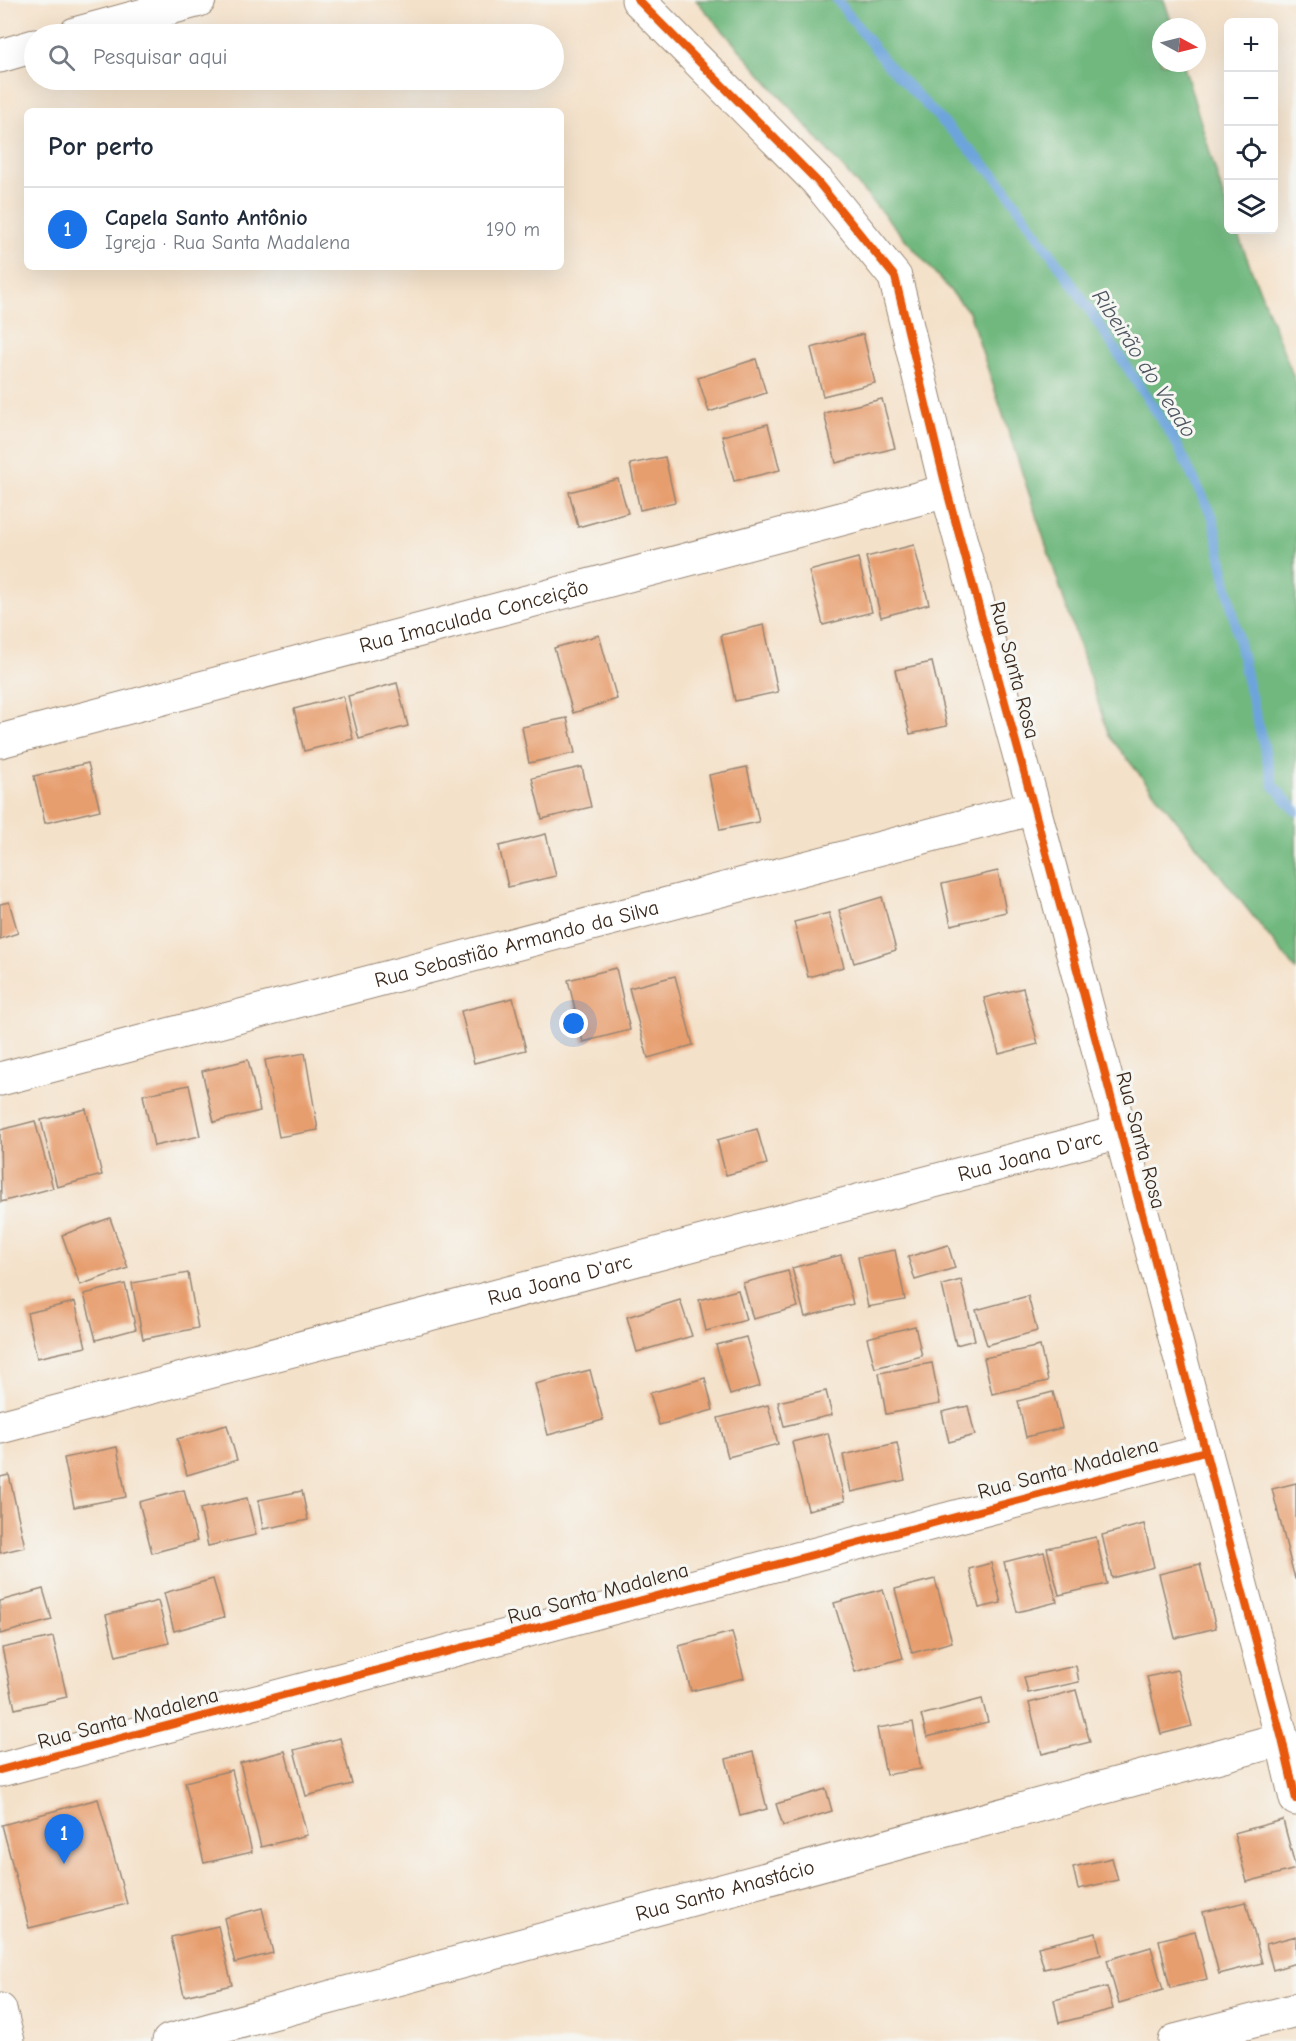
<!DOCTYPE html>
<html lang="pt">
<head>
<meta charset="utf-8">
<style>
	:root { --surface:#fff; --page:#f6f6f7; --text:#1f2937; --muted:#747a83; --line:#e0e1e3; --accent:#1a73e8 }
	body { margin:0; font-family:"Comic Neue",sans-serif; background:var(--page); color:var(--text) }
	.controls { position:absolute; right:18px; top:18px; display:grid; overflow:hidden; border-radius:9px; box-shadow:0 6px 24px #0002 }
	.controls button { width:54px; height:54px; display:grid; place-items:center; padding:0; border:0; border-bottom:2px solid var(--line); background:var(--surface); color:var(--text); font:30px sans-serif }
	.compass { position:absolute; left:1152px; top:18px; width:54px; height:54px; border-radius:50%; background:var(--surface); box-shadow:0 6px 24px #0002; rotate:97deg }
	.you { position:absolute; left:574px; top:1024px; width:21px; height:21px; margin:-15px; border:4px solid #fff; border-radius:50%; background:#1a73e8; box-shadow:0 0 0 9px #1a73e833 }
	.badge { display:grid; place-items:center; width:39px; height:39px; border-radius:50%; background:var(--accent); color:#fff; font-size:20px; font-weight:700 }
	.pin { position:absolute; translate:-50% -50px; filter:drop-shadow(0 2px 3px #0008) }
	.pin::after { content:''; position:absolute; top:32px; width:21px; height:18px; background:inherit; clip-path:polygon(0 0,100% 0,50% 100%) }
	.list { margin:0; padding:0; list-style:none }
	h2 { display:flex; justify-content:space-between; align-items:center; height:78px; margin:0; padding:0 24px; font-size:26px }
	h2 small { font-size:20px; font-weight:400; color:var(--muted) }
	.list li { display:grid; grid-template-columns:39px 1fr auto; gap:18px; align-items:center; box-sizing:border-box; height:84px; padding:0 24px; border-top:2px solid var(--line) }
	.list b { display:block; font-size:22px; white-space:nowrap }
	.list p { margin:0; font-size:20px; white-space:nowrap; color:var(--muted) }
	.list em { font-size:20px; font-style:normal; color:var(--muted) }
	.icon { flex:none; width:33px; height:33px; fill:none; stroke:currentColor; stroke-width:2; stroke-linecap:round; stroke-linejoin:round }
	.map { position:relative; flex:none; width:1296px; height:2041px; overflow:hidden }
	.search { position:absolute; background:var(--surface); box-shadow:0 6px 24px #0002; left:24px; top:24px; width:540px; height:66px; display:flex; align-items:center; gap:15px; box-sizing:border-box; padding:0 21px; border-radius:33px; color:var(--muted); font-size:22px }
	.panel { position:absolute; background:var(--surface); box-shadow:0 6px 24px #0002; left:24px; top:108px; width:540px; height:162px; border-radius:9px }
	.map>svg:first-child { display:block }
	.forest { fill:#70b87e; stroke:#56714e; stroke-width:1.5 }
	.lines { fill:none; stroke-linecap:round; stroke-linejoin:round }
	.stream { stroke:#6ea4dc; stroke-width:10 }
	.building { fill:#e79e6e }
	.minor-casing { stroke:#988674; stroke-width:35 }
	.tertiary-casing { stroke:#988674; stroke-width:35 }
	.minor { stroke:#fff; stroke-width:33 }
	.tertiary { stroke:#fff; stroke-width:33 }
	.cycleway-casing { stroke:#f6f6f2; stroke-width:11 }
	.cycleway { stroke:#e8590c; stroke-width:8 }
	.labels { text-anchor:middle; stroke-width:6; stroke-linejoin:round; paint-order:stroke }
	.street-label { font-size:21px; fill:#3b2a1e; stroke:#f6f6f2 }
	.water-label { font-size:22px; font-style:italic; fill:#4d5560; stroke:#f6f6f2 }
</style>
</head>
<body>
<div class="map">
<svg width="1296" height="2041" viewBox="0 0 1296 2041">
	<rect width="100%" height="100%" fill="#f6f6f2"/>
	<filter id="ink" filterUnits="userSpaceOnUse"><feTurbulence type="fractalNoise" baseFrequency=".0167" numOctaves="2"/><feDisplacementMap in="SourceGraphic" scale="12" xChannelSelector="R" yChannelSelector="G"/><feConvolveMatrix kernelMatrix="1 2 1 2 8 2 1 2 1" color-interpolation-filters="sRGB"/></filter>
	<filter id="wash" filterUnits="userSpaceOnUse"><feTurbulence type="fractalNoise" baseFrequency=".008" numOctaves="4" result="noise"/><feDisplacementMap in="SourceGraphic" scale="24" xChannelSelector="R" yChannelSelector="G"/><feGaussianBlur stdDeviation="1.35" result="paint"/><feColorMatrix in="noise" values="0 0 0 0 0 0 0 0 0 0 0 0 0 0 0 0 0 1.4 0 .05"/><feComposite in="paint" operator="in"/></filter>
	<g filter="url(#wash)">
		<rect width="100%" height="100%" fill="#f4e1c9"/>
		<path class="forest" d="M 696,0 L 1164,0 L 1173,27 L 1161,27 L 1161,63 L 1183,63 L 1228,212 L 1228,230 L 1236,230 L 1296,383 L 1296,970 L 1109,736 L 969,312 Z"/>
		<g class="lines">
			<path class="stream" d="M 837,0 L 886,63 L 1000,181 L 1079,294 L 1174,439 L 1213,518 L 1247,680 L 1274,786 L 1296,811"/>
		</g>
		<g id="blocks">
			<path class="building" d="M 863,334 L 875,383 L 823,396 L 811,348 Z
				M 756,359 L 766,393 L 709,412 L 698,378 Z
				M 882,399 L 895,448 L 836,463 L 824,413 Z
				M 768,424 L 780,470 L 734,481 L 722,436 Z
				M 665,457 L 675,502 L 640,510 L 630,464 Z
				M 618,479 L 628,513 L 578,527 L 569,492 Z
				M 914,545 L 929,604 L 881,617 L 866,557 Z
				M 858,558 L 872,612 L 823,625 L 809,571 Z
				M 764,625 L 778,692 L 735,701 L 721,635 Z
				M 599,635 L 617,699 L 573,713 L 554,648 Z
				M 932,662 L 947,726 L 910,734 L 895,670 Z
				M 397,683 L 408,726 L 359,739 L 348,696 Z
				M 343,696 L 353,739 L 304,751 L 294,709 Z
				M 567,718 L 575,753 L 529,763 L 522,727 Z
				M 88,763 L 100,810 L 45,823 L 34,776 Z
				M 582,767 L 591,807 L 542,819 L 532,778 Z
				M 747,767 L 759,822 L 720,830 L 709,775 Z
				M 546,834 L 556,876 L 508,887 L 499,846 Z
				M 998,871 L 1006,912 L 951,925 L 942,884 Z
				M 882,897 L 896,950 L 854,963 L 839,910 Z
				M 9,902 L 18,933 L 0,939 L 0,904 Z
				M 829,913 L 844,967 L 808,977 L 794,922 Z
				M 616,968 L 630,1030 L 583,1042 L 568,980 Z
				M 675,976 L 693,1045 L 648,1058 L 629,988 Z
				M 1023,988 L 1038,1044 L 999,1054 L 984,998 Z
				M 513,998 L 526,1050 L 474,1063 L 461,1011 Z
				M 305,1053 L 318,1130 L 279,1137 L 265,1060 Z
				M 248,1060 L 260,1111 L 214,1122 L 202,1071 Z
				M 189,1085 L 200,1136 L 154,1146 L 143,1095 Z
				M 86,1109 L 102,1175 L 57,1187 L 41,1120 Z
				M 35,1121 L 53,1188 L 1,1202 L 0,1130 Z
				M 757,1129 L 767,1164 L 726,1175 L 717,1140 Z
				M 110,1218 L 128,1268 L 80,1285 L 62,1235 Z
				M 948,1245 L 955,1268 L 915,1280 L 908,1257 Z
				M 895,1250 L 905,1300 L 868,1307 L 858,1257 Z
				M 841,1255 L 853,1304 L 805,1317 L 792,1268 Z
				M 788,1271 L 798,1307 L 753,1319 L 743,1283 Z
				M 188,1273 L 198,1328 L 143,1339 L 132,1283 Z
				M 961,1280 L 975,1340 L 956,1345 L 942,1285 Z
				M 125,1284 L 136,1329 L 96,1340 L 84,1294 Z
				M 738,1290 L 746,1320 L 706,1331 L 699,1300 Z
				M 1028,1296 L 1037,1331 L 987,1345 L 976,1310 Z
				M 680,1300 L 692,1336 L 637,1352 L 627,1317 Z
				M 75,1302 L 86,1347 L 37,1358 L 27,1313 Z
				M 915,1326 L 922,1356 L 875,1368 L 867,1338 Z
				M 746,1337 L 760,1386 L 730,1395 L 716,1345 Z
				M 1040,1346 L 1048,1381 L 992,1394 L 984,1358 Z
				M 932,1363 L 940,1404 L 886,1414 L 879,1373 Z
				M 590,1370 L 603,1420 L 548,1435 L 535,1384 Z
				M 705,1378 L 713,1410 L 659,1425 L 650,1393 Z
				M 826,1391 L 832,1415 L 784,1426 L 778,1402 Z
				M 1053,1392 L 1062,1428 L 1026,1437 L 1018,1401 Z
				M 768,1405 L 778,1444 L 728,1457 L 718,1418 Z
				M 968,1406 L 975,1435 L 949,1442 L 942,1412 Z
				M 227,1425 L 237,1460 L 187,1475 L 177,1439 Z
				M 828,1433 L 845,1501 L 808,1510 L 792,1442 Z
				M 897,1443 L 905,1480 L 851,1492 L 843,1455 Z
				M 117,1447 L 126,1497 L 74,1507 L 64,1458 Z
				M 9,1475 L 25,1547 L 0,1553 L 0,1477 Z
				M 1296,1483 L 1296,1579 L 1295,1579 L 1272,1489 Z
				M 184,1490 L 197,1541 L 152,1553 L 139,1502 Z
				M 302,1491 L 308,1520 L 263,1529 L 258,1500 Z
				M 247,1498 L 256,1535 L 208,1546 L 200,1509 Z
				M 1144,1524 L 1154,1567 L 1112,1578 L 1102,1535 Z
				M 1096,1537 L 1107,1584 L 1059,1595 L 1047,1548 Z
				M 1044,1552 L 1057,1602 L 1017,1612 L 1004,1562 Z
				M 991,1563 L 1001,1603 L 979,1608 L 969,1569 Z
				M 1200,1564 L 1216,1628 L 1175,1638 L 1159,1574 Z
				M 213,1579 L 224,1617 L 174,1631 L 164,1593 Z
				M 935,1579 L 952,1642 L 912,1653 L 895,1589 Z
				M 43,1589 L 52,1620 L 0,1634 L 0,1601 Z
				M 883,1589 L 903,1658 L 855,1672 L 834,1603 Z
				M 158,1601 L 169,1643 L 116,1656 L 106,1615 Z
				M 732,1632 L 744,1678 L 691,1691 L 679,1646 Z
				M 53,1637 L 67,1697 L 15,1709 L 2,1648 Z
				M 1076,1666 L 1079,1682 L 1028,1693 L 1024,1677 Z
				M 1177,1670 L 1192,1726 L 1161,1734 L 1147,1677 Z
				M 1076,1690 L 1090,1742 L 1042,1754 L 1029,1703 Z
				M 982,1699 L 988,1722 L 927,1737 L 921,1715 Z
				M 913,1722 L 921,1769 L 886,1775 L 877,1728 Z
				M 340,1738 L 352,1784 L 306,1796 L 294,1750 Z
				M 285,1751 L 307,1835 L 261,1847 L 240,1763 Z
				M 753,1752 L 767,1809 L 740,1816 L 726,1759 Z
				M 232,1770 L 252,1852 L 204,1863 L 185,1782 Z
				M 826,1789 L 832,1811 L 783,1826 L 776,1804 Z
				M 98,1799 L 127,1904 L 29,1928 L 2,1825 Z
				M 1283,1820 L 1296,1869 L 1247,1882 L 1234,1833 Z
				M 1112,1858 L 1118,1880 L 1078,1889 L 1073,1867 Z
				M 1246,1902 L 1262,1963 L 1219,1974 L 1203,1912 Z
				M 262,1908 L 273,1953 L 235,1963 L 224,1918 Z
				M 218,1926 L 232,1985 L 184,1996 L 171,1937 Z
				M 1195,1931 L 1207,1979 L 1170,1988 L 1159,1940 Z
				M 1096,1933 L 1101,1955 L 1044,1969 L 1038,1947 Z
				M 1296,1936 L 1296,1963 L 1273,1970 L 1266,1944 Z
				M 1151,1947 L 1163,1990 L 1119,2003 L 1107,1960 Z
				M 1107,1987 L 1113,2009 L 1059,2023 L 1054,2000 Z"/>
		</g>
	</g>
	<g filter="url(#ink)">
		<use href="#blocks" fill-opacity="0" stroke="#988674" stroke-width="1.5"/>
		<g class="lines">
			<g class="minor-casing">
				<g id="minor">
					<path d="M 638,0 L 817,181 L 895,277 L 947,491 L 1034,808 L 1282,1739 L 1296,1799"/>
					<path d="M 75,34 L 199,0"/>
					<path d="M 0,56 L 34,46"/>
					<path id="s1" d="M 0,741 L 947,491"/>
					<path id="s2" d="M 0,1079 L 1034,808"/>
					<path id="s3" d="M 0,1427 L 1120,1132"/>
					<path d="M 0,1770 L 1205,1451"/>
					<path d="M 0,2010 L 8,2041"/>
					<path id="s4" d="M 169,2041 L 1282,1739"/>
				</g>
			</g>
			<g class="tertiary-casing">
				<path id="tertiary" d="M 1175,2041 L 1296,2010"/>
			</g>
			<use href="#minor" class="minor"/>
			<use href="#tertiary" class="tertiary"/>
			<g class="cycleway-casing">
				<path id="cycleway" d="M 638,0 L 817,181 L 895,277 L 947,491 L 1034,808 L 1282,1739 L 1296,1799
					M 0,1770 L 1205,1451"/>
			</g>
			<use href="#cycleway" class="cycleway"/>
		</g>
	</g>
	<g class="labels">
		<g class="street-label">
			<text dy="7" stroke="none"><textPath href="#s1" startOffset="490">Rua Imaculada Conceição</textPath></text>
			<text transform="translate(1015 670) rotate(75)" y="7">Rua Santa Rosa</text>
			<text dy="7" stroke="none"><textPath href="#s2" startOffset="534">Rua Sebastião Armando da Silva</textPath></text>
			<text transform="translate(1141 1140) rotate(75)" y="7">Rua Santa Rosa</text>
			<text dy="7" stroke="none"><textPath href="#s3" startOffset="1065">Rua Joana D'arc</textPath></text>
			<text dy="7" stroke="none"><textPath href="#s3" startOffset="579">Rua Joana D'arc</textPath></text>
			<text transform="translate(1068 1468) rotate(-15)" y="7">Rua Santa Madalena</text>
			<text transform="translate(598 1593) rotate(-15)" y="7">Rua Santa Madalena</text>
			<text transform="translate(128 1718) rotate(-15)" y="7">Rua Santa Madalena</text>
			<text dy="7" stroke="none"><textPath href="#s4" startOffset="576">Rua Santo Anastácio</textPath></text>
		</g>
		<g class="water-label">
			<text transform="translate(1145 363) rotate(57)" y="8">Ribeirão do Veado</text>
		</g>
	</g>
</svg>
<div class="controls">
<button>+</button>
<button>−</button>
<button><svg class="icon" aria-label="locate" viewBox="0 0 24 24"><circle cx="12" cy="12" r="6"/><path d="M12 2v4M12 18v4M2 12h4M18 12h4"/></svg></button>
<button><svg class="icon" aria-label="layers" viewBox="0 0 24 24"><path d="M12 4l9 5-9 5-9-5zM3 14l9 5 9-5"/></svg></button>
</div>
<svg class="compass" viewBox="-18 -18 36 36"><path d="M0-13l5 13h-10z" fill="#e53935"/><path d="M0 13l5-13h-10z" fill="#747a83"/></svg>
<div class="you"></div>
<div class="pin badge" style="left:64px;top:1864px">1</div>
<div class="search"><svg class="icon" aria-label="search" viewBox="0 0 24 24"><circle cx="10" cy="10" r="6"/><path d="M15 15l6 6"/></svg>Pesquisar aqui</div>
<section class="panel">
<h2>Por perto<small></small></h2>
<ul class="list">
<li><span class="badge">1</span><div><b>Capela Santo Antônio</b><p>Igreja · Rua Santa Madalena</p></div><em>190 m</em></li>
</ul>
</section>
</div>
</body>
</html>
